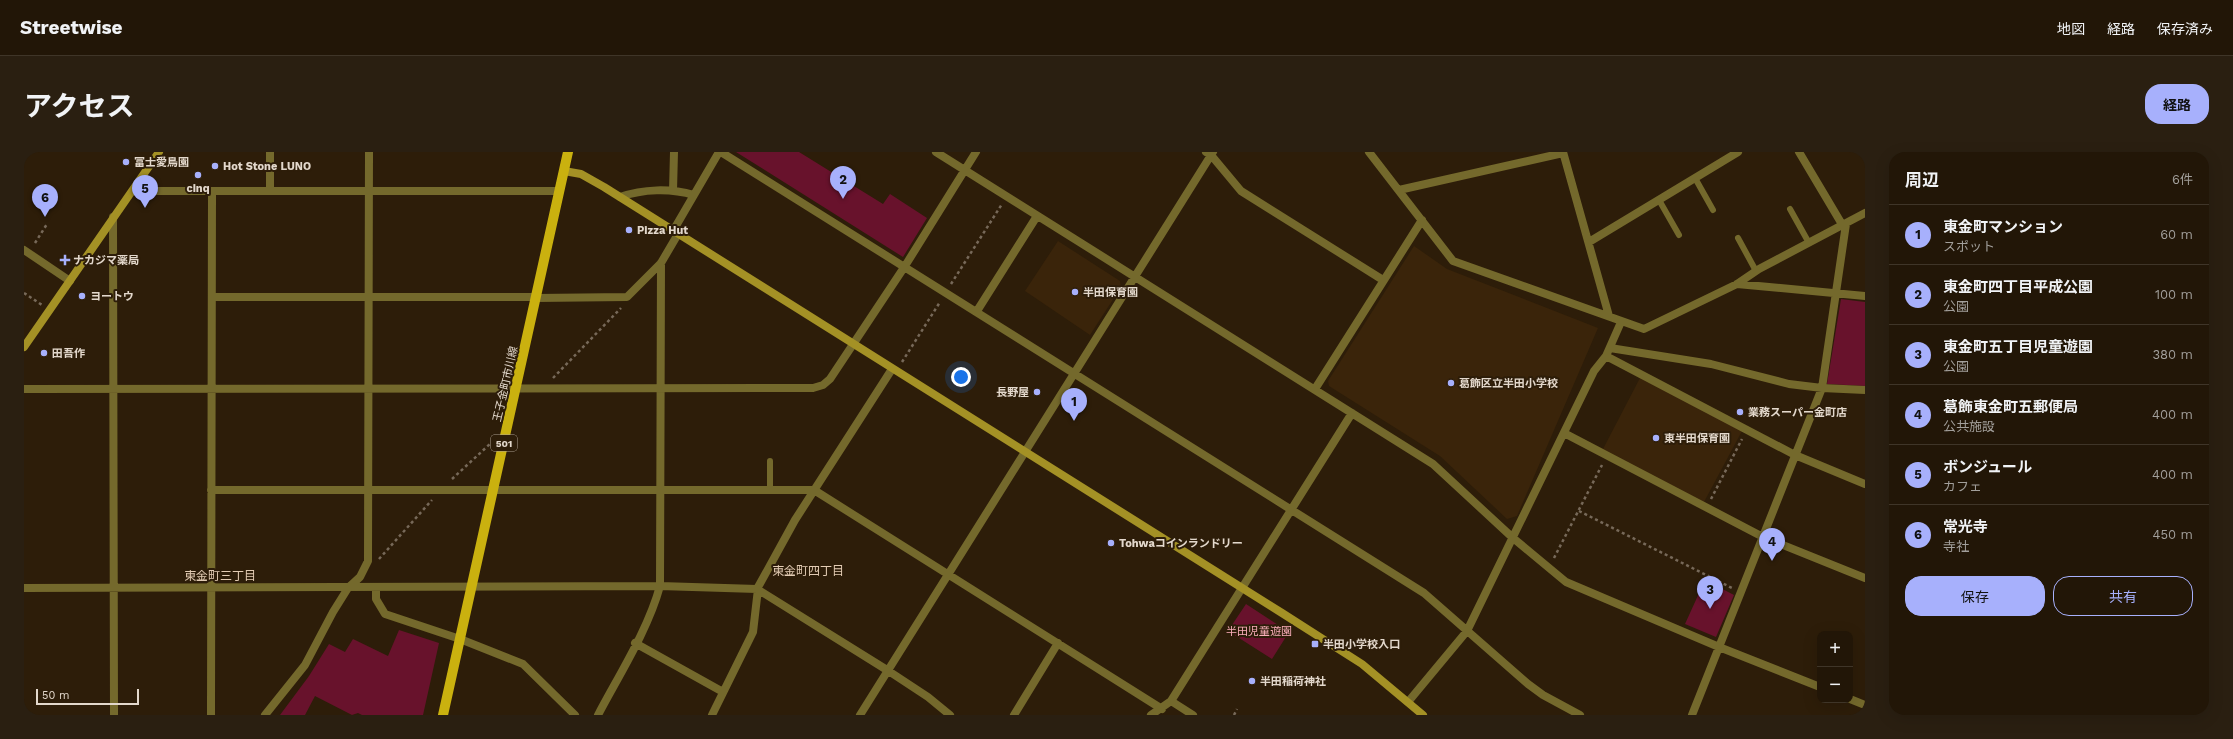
<!DOCTYPE html>
<html lang="ja">
<head>
<meta charset="utf-8">
<style>
	:root { --surface:#221607; --page:#2a1f11; --text:#f1f3f6; --muted:#a29f9b; --line:#3f3528; --accent:#a7b0fc }
	body { margin:0; font-family:"Work Sans","Noto Sans JP",sans-serif; background:var(--page); color:var(--text) }
	.controls { position:absolute; right:12px; bottom:12px; display:grid; overflow:hidden; border-radius:8px; box-shadow:0 4px 16px #0002 }
	.controls button { width:36px; height:36px; display:grid; place-items:center; padding:0; border:0; border-bottom:1px solid var(--line); background:var(--surface); color:var(--text); font:20px sans-serif }
	.scale { position:absolute; left:12px; bottom:10px; width:103px; box-sizing:border-box; padding-left:4px; border:2px solid #e3d8cc; border-top:0; font-size:11px; line-height:14px; white-space:nowrap; color:#e3d8cc; -webkit-text-stroke:3px #2d1d09; paint-order:stroke }
	.you { position:absolute; left:937px; top:225px; width:14px; height:14px; margin:-10px; border:3px solid #fff; border-radius:50%; background:#1a73e8; box-shadow:0 0 0 6px #1a73e833 }
	.badge { display:grid; place-items:center; width:26px; height:26px; border-radius:50%; background:var(--accent); color:#111; font-size:13px; font-weight:700 }
	.pin { position:absolute; translate:-50% -33px; filter:drop-shadow(0 1px 2px #0008) }
	.pin::after { content:''; position:absolute; top:21px; width:14px; height:12px; background:inherit; clip-path:polygon(0 0,100% 0,50% 100%) }
	.list { margin:0; padding:0; list-style:none }
	h2 { display:flex; justify-content:space-between; align-items:center; height:52px; margin:0; padding:0 16px; font-size:17px }
	h2 small { font-size:13px; font-weight:400; color:var(--muted) }
	.list li { display:grid; grid-template-columns:26px 1fr auto; gap:12px; align-items:center; box-sizing:border-box; height:60px; padding:0 16px; border-top:1px solid var(--line) }
	.list b { display:block; font-size:15px; white-space:nowrap }
	.list p { margin:0; font-size:13px; white-space:nowrap; color:var(--muted) }
	.list em { font-size:13px; font-style:normal; color:var(--muted) }
	.actions { display:flex; gap:8px; padding:12px 16px }
	.actions a { flex:1; padding:9px 0; border:1px solid var(--accent); border-radius:16px; text-align:center; font-size:14px; color:var(--accent) }
	.actions .main { background:var(--accent); color:#111 }
	.map { position:relative; flex:none; width:1841px; height:563px; overflow:hidden; border-radius:16px }
	header { display:flex; align-items:center; gap:24px; box-sizing:border-box; height:56px; padding:0 20px; background:var(--surface); border-bottom:1px solid var(--line) }
	header strong { font-size:19px }
	nav { display:flex; gap:22px; margin-inline-start:auto; font-size:14px }
	.intro { display:flex; align-items:center; justify-content:space-between; box-sizing:border-box; height:96px; padding:0 24px }
	h1 { margin:0; font-size:28px }
	.button { padding:10px 18px; border-radius:16px; background:var(--accent); color:#111; font-size:14px; font-weight:700 }
	main { display:flex; gap:24px; padding:0 24px }
	aside { flex:1; background:var(--surface); border-radius:16px; box-shadow:0 4px 16px #0002 }
	.map>svg:first-child { display:block }
	.built { fill:#3a240a }
	.green { fill:#68122c }
	.lines { fill:none; stroke-linecap:round; stroke-linejoin:round }
	.path { stroke:#776959; stroke-width:2.5; stroke-dasharray:3 3; stroke-linecap:butt }
	.lane { stroke:#74692c; stroke-width:6 }
	.street { stroke:#74692c; stroke-width:8 }
	.secondary { stroke:#a49125; stroke-width:8 }
	.primary { stroke:#cab10f; stroke-width:10 }
	.poi-dot { fill:#a7b0fc; stroke:#2d1d09; stroke-width:1.5 }
	.labels { text-anchor:middle; stroke-width:4; stroke-linejoin:round; paint-order:stroke }
	.shield { fill:#2d1d09; stroke:#aca092; stroke-width:1 }
	.shield-label { font-size:10px; font-weight:bold; fill:#e3d8cc }
	.poi-label { font-size:11px; font-weight:bold; fill:#e3d8cc; stroke:#2d1d09; text-anchor:start }
	.street-label { font-size:11px; fill:#e3d8cc; stroke:#2d1d09 }
	.park-label { font-size:11px; fill:#fbafbb; stroke:#2d1d09 }
	.neighbourhood-label { font-size:12px; fill:#e3ccb4; stroke:#2d1d09 }
</style>
</head>
<body>
<header>
<strong>Streetwise</strong>
<nav><a>地図</a><a>経路</a><a>保存済み</a></nav>
</header>
<div class="intro"><h1>アクセス</h1><a class="button">経路</a></div>
<main>
<div class="map">
<svg width="1841" height="563" viewBox="0 0 1841 563">
	<rect width="100%" height="100%" fill="#2d1d09"/>
	<path class="built" d="M 1034,89 L 1096,129 L 1097,135 L 1066,183 L 1001,139 Z
		M 1390,94 L 1423,117 L 1574,176 L 1493,364 L 1483,367 L 1416,304 L 1305,234 L 1304,229 Z
		M 1616,226 L 1718,279 L 1680,350 L 1579,297 Z"/>
	<path class="green" d="M 712,0 L 775,0 L 859,52 L 866,42 L 903,66 L 879,105 Z
		M 1817,147 L 1841,150 L 1841,234 L 1803,232 Z
		M 1681,428 L 1710,443 L 1692,485 L 1661,472 Z
		M 1222,452 L 1265,480 L 1248,507 L 1204,479 Z
		M 375,478 L 415,491 L 399,563 L 338,563 L 334,561 L 328,563 L 291,544 L 281,563 L 256,563 L 285,524 L 305,492 L 321,500 L 329,487 L 364,504 Z"/>
	<g class="lines">
		<path class="path" d="M 11,91 L 23,72
			M 927,132 L 978,52
			M 0,141 L 18,153
			M 878,210 L 916,150
			M 529,226 L 597,156
			M 428,327 L 467,291
			M 1687,347 L 1718,287
			M 1555,359 L 1708,436
			M 1530,406 L 1578,313
			M 355,407 L 408,348
			M 1210,563 L 1213,557"/>
		<path class="lane" d="M 1671,26 L 1689,58
			M 1635,48 L 1655,83
			M 1766,57 L 1785,91
			M 1714,86 L 1732,119
			M 746,309 L 746,337"/>
		<path class="street" d="M 246,0 L 246,39
			M 697,0 L 1400,441 L 1504,532 L 1519,543 L 1556,563
			M 912,0 L 1409,312 L 1489,386 L 1542,430 L 1695,495 L 1796,535
			M 1182,0 L 1187,3 L 1217,39 L 1359,128
			M 1345,0 L 1429,109 L 1620,177 L 1713,132 L 1735,117 L 1841,61
			M 1539,0 L 1585,164
			M 1775,0 L 1819,74
			M 110,37 L 122,39 L 535,39
			M 1375,38 L 1539,1
			M 649,39 L 650,0
			M 596,45 C 619,37 646,36 670,43
			M 89,65 L 90,563
			M 649,79 L 695,0
			M 1565,90 L 1714,0
			M 0,98 L 46,129
			M 1713,132 L 1841,144
			M 188,145 L 512,145
			M 512,146 L 603,145 L 637,111 L 654,82
			M 953,159 L 1013,64
			M 1597,170 L 1582,204 L 1771,303 L 1841,332
			M 1586,196 L 1687,212 L 1765,232 L 1798,236 L 1841,238
			M 0,237 L 789,236 L 799,233 L 806,227 L 881,114 L 952,0
			M 1291,237 L 1398,68
			M 1540,281 L 1739,385 L 1841,426
			M 187,338 L 790,338 L 1138,557
			M 0,436 L 636,434 L 733,437 L 863,518 L 904,545 L 926,563
			M 352,436 L 352,447 L 361,462 L 436,487 L 499,512 L 551,563
			M 733,437 L 771,368 L 868,217
			M 611,491 L 699,540
			M 1826,547 L 1841,553
			M 1147,549 L 1169,563
			M 1384,550 L 1443,479 L 1570,219 L 1582,204
			M 187,563 L 188,39
			M 241,563 L 281,513 L 309,460 L 324,436 L 336,425 L 344,409 L 345,0
			M 574,563 C 595,523 624,478 636,434 L 637,111
			M 688,563 L 729,480 L 734,437
			M 836,563 L 1189,0
			M 990,563 L 1034,491
			M 1127,563 L 1147,549 L 1328,261
			M 1668,563 L 1798,236 L 1822,72"/>
		<path class="secondary" d="M 540,19 L 557,22 L 580,35 L 1258,461 L 1338,512 L 1399,563
			M 0,195 L 135,0"/>
		<path class="primary" d="M 419,563 L 544,0"/>
	</g>
	<g class="poi-dot">
		<circle cx="102" cy="10" r="4"/>
		<circle cx="191" cy="14" r="4"/>
		<circle cx="174" cy="23" r="4"/>
		<circle cx="605" cy="78" r="4"/>
		<path d="M39 102h4v4h4v4h-4v4h-4v-4h-4v-4h4z"/>
		<circle cx="1051" cy="140" r="4"/>
		<circle cx="58" cy="144" r="4"/>
		<circle cx="20" cy="201" r="4"/>
		<circle cx="1427" cy="231" r="4"/>
		<circle cx="1013" cy="240" r="4"/>
		<circle cx="1716" cy="260" r="4"/>
		<circle cx="1632" cy="286" r="4"/>
		<circle cx="1087" cy="391" r="4"/>
		<rect x="1287" y="488" width="8" height="8" rx="2"/>
		<circle cx="1228" cy="529" r="4"/>
	</g>
	<g class="labels">
		<rect class="shield" x="467" y="283" width="26" height="16" rx="3"/>
		<g class="shield-label">
			<text x="480" y="295">501</text>
		</g>
		<g class="poi-label">
			<text x="110" y="14">富士愛鳥園</text>
			<text x="199" y="18">Hot Stone LUNO</text>
			<text x="174" y="40" text-anchor="middle">cinq</text>
			<text x="613" y="82">Pizza Hut</text>
			<text x="49" y="112">ナカジマ薬局</text>
			<text x="1059" y="144">半田保育園</text>
			<text x="66" y="148">ヨートウ</text>
			<text x="28" y="205">田吾作</text>
			<text x="1435" y="235">葛飾区立半田小学校</text>
			<text x="1005" y="244" text-anchor="end">長野屋</text>
			<text x="1724" y="264">業務スーパー金町店</text>
			<text x="1640" y="290">東半田保育園</text>
			<text x="1095" y="395">Tohwaコインランドリー</text>
			<text x="1299" y="496">半田小学校入口</text>
			<text x="1236" y="533">半田稲荷神社</text>
		</g>
		<g class="street-label">
			<text transform="translate(481 232) rotate(-77)" y="4">王子金町市川線</text>
		</g>
		<g class="park-label">
			<text x="1235" y="483">半田児童遊園</text>
		</g>
		<g class="neighbourhood-label">
			<text x="784" y="423">東金町四丁目</text>
			<text x="196" y="428">東金町三丁目</text>
		</g>
	</g>
</svg>
<div class="controls">
<button>+</button>
<button>−</button>
</div>
<div class="scale">50 m</div>
<div class="you"></div>
<div class="pin badge" style="left:1050px;top:269px">1</div>
<div class="pin badge" style="left:819px;top:47px">2</div>
<div class="pin badge" style="left:1686px;top:457px">3</div>
<div class="pin badge" style="left:1748px;top:409px">4</div>
<div class="pin badge" style="left:121px;top:56px">5</div>
<div class="pin badge" style="left:21px;top:65px">6</div>
</div>
<aside>
<h2>周辺<small>6件</small></h2>
<ul class="list">
<li><span class="badge">1</span><div><b>東金町マンション</b><p>スポット</p></div><em>60 m</em></li>
<li><span class="badge">2</span><div><b>東金町四丁目平成公園</b><p>公園</p></div><em>100 m</em></li>
<li><span class="badge">3</span><div><b>東金町五丁目児童遊園</b><p>公園</p></div><em>380 m</em></li>
<li><span class="badge">4</span><div><b>葛飾東金町五郵便局</b><p>公共施設</p></div><em>400 m</em></li>
<li><span class="badge">5</span><div><b>ボンジュール</b><p>カフェ</p></div><em>400 m</em></li>
<li><span class="badge">6</span><div><b>常光寺</b><p>寺社</p></div><em>450 m</em></li>
</ul>
<div class="actions"><a class="main">保存</a><a>共有</a></div>
</aside>
</main>
</body>
</html>
